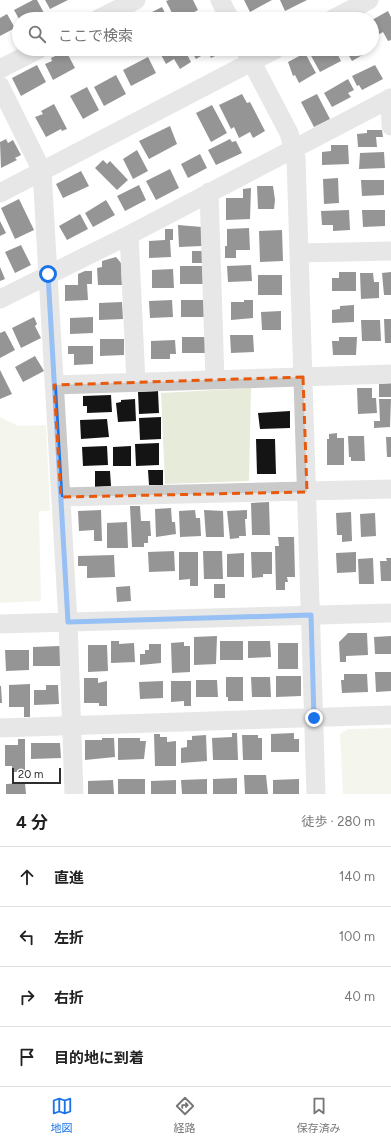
<!DOCTYPE html>
<html lang="ja">
<head>
<meta charset="utf-8">
<style>
	:root { --surface:#fff; --page:#f6f6f6; --text:#222; --muted:#767676; --line:#e0e0e0; --accent:#1a73e8 }
	body { margin:0; font-family:Figtree,"Noto Sans JP",sans-serif; background:var(--page); color:var(--text) }
	.scale { position:absolute; left:12px; bottom:10px; width:49px; box-sizing:border-box; padding-left:4px; border:2px solid #2d2d2d; border-top:0; font-size:11px; line-height:14px; white-space:nowrap; color:#2d2d2d; -webkit-text-stroke:3px #fff; paint-order:stroke }
	.stop { position:absolute; width:12px; height:12px; margin:-9px; border:3px solid #1a73e8; border-radius:50%; background:#fff }
	.stop.end { background:#1a73e8; border-color:#fff; box-shadow:0 1px 4px #0008 }
	.list { margin:0; padding:0; list-style:none }
	h2 { display:flex; justify-content:space-between; align-items:center; height:52px; margin:0; padding:0 16px; font-size:17px }
	h2 small { font-size:13px; font-weight:400; color:var(--muted) }
	.list li { display:grid; grid-template-columns:26px 1fr auto; gap:12px; align-items:center; box-sizing:border-box; height:60px; padding:0 16px; border-top:1px solid var(--line) }
	.list b { display:block; font-size:15px; white-space:nowrap }
	.list em { font-size:13px; font-style:normal; color:var(--muted) }
	.icon { flex:none; width:22px; height:22px; fill:none; stroke:currentColor; stroke-width:2; stroke-linecap:round; stroke-linejoin:round }
	.map { position:relative; flex:none; width:391px; height:794px; overflow:hidden }
	.search { position:absolute; background:var(--surface); box-shadow:0 2px 6px #0003; left:12px; right:12px; top:12px; height:44px; display:flex; align-items:center; gap:10px; box-sizing:border-box; padding:0 14px; border-radius:22px; color:var(--muted); font-size:15px }
	.sheet { height:292px; background:var(--surface) }
	nav { display:flex; justify-content:space-around; align-items:center; box-sizing:border-box; height:56px; border-top:1px solid var(--line); background:var(--surface); font-size:11px; color:var(--muted) }
	nav a { display:grid; justify-items:center; gap:2px }
	nav .on { color:var(--accent) }
	.map>svg:first-child { display:block }
	.green { fill:#e7ebda }
	.building { fill:#141414 }
	.lines { fill:none; stroke-linecap:round; stroke-linejoin:round }
	.minor { stroke:#cacaca; stroke-width:19 }
	.route { stroke:#1a73e8; stroke-width:5 }
	.marked { fill:none; stroke:#e8590c; stroke-width:3; stroke-dasharray:8 5; stroke-linejoin:round }
</style>
</head>
<body>
<div class="map">
<svg width="391" height="794" viewBox="0 0 391 794">
	<rect width="100%" height="100%" fill="#fff"/>
	<path class="green" d="M 251,388 L 249,481 L 165,484 L 161,393 Z
		M 0,417 L 18,426 L 46,425 L 50,511 L 39,511 L 41,601 L 0,603 Z
		M 391,728 L 391,794 L 343,794 L 340,734 L 348,729 Z"/>
	<path class="building" d="M 33,0 L 37,0 L 44,13 L 32,19 L 19,19 L 14,10 Z
		M 45,0 L 68,0 L 50,9 Z
		M 169,0 L 193,0 L 198,10 L 187,16 L 188,19 L 175,19 L 166,1 Z
		M 244,0 L 272,0 L 250,12 Z
		M 280,0 L 307,0 L 285,11 Z
		M 162,7 L 168,19 L 138,19 Z
		M 388,11 L 391,17 L 391,40 L 388,41 L 383,32 L 376,36 L 372,27 L 372,20 Z
		M 7,14 L 15,28 L 0,36 L 0,18 Z
		M 168,49 L 184,49 L 191,62 L 180,69 L 174,59 L 166,64 L 160,53 Z
		M 190,49 L 222,49 L 223,52 L 211,58 L 208,52 L 196,59 Z
		M 320,49 L 335,49 L 341,61 L 320,72 L 310,54 Z
		M 345,49 L 373,49 L 352,61 Z
		M 66,51 L 75,68 L 53,80 L 45,64 L 52,61 L 51,58 Z
		M 305,53 L 316,73 L 299,83 L 295,75 L 293,76 L 288,62 Z
		M 148,57 L 156,73 L 131,86 L 123,70 Z
		M 37,65 L 46,82 L 21,96 L 12,78 Z
		M 375,65 L 383,79 L 362,90 L 359,85 L 357,86 L 352,76 Z
		M 116,75 L 126,94 L 104,106 L 94,87 Z
		M 348,79 L 354,90 L 348,93 L 351,97 L 332,107 L 324,93 Z
		M 87,87 L 99,110 L 83,119 L 70,96 Z
		M 242,94 L 247,103 L 250,102 L 265,131 L 253,138 L 250,132 L 239,138 L 234,127 L 231,129 L 219,105 Z
		M 317,94 L 330,119 L 314,127 L 301,102 Z
		M 54,104 L 67,129 L 62,131 L 61,129 L 46,137 L 35,117 L 43,114 L 41,111 Z
		M 212,105 L 227,133 L 211,142 L 196,113 Z
		M 170,126 L 177,144 L 149,159 L 139,141 Z
		M 367,130 L 382,130 L 383,137 L 376,137 L 377,147 L 358,147 L 357,134 L 367,133 Z
		M 6,139 L 8,143 L 13,140 L 21,155 L 15,158 L 17,160 L 1,168 L 0,142 Z
		M 230,139 L 232,142 L 236,141 L 242,153 L 216,165 L 208,150 Z
		M 331,145 L 348,145 L 349,164 L 322,165 L 322,152 L 331,151 Z
		M 137,150 L 148,171 L 133,179 L 123,159 Z
		M 384,152 L 385,168 L 359,169 L 360,153 Z
		M 200,154 L 207,168 L 188,178 L 181,164 Z
		M 103,160 L 107,164 L 110,161 L 128,180 L 117,190 L 95,168 Z
		M 170,169 L 179,188 L 156,200 L 146,181 Z
		M 81,171 L 89,186 L 63,198 L 56,184 Z
		M 338,178 L 339,203 L 324,204 L 323,179 Z
		M 361,180 L 384,180 L 384,195 L 362,196 Z
		M 139,185 L 146,200 L 125,211 L 117,196 Z
		M 257,186 L 273,186 L 275,200 L 274,209 L 258,209 Z
		M 251,188 L 250,219 L 226,220 L 226,198 L 243,198 L 243,189 Z
		M 19,199 L 34,230 L 15,239 L 1,208 Z
		M 106,200 L 115,215 L 93,227 L 85,213 Z
		M 349,210 L 350,230 L 333,231 L 333,225 L 322,225 L 321,211 Z
		M 362,210 L 385,210 L 385,226 L 363,227 Z
		M 80,214 L 88,229 L 67,240 L 59,226 Z
		M 0,221 L 6,233 L 0,236 Z
		M 178,225 L 202,227 L 202,246 L 179,247 Z
		M 249,228 L 250,250 L 236,250 L 236,258 L 225,258 L 225,246 L 227,246 L 227,229 Z
		M 165,229 L 173,229 L 173,240 L 170,240 L 171,257 L 149,258 L 149,241 L 165,240 Z
		M 282,230 L 283,261 L 260,262 L 259,231 Z
		M 21,245 L 31,265 L 15,273 L 5,252 Z
		M 192,251 L 204,251 L 204,263 L 192,263 Z
		M 116,257 L 121,263 L 122,285 L 98,285 L 97,268 L 102,267 L 102,261 Z
		M 251,265 L 252,281 L 228,282 L 227,266 Z
		M 180,266 L 203,266 L 203,284 L 180,284 Z
		M 0,267 L 5,279 L 0,281 Z
		M 173,269 L 174,288 L 152,288 L 152,270 Z
		M 85,271 L 92,271 L 92,284 L 87,284 L 88,300 L 65,301 L 65,285 L 78,285 L 78,274 Z
		M 339,272 L 356,272 L 356,291 L 332,291 L 332,278 L 339,278 Z
		M 391,272 L 391,295 L 384,295 L 382,273 Z
		M 360,273 L 373,273 L 374,282 L 379,282 L 379,298 L 361,299 Z
		M 258,275 L 282,275 L 282,295 L 258,295 Z
		M 172,300 L 173,317 L 150,318 L 149,301 Z
		M 181,300 L 204,300 L 204,317 L 181,317 Z
		M 244,300 L 253,300 L 253,318 L 231,320 L 231,302 L 244,302 Z
		M 122,302 L 123,319 L 99,320 L 99,303 Z
		M 354,305 L 354,322 L 332,323 L 332,310 L 340,309 L 340,306 Z
		M 281,311 L 281,330 L 262,330 L 261,312 Z
		M 34,317 L 37,324 L 35,326 L 41,338 L 21,348 L 12,328 Z
		M 93,317 L 93,333 L 70,334 L 70,318 Z
		M 384,319 L 391,319 L 391,343 L 385,343 Z
		M 361,320 L 380,320 L 381,341 L 362,341 Z
		M 5,331 L 15,350 L 0,358 L 0,333 Z
		M 230,335 L 253,335 L 254,352 L 231,353 Z
		M 182,337 L 205,337 L 205,353 L 182,353 Z
		M 339,337 L 357,337 L 356,355 L 333,355 L 332,341 L 339,341 Z
		M 100,339 L 124,339 L 124,355 L 100,356 Z
		M 175,340 L 176,354 L 170,354 L 170,359 L 151,359 L 151,341 Z
		M 68,346 L 93,346 L 93,364 L 74,365 L 74,354 L 68,354 Z
		M 35,356 L 44,371 L 23,382 L 15,367 Z
		M 0,370 L 12,394 L 0,399 Z
		M 391,383 L 391,397 L 379,397 L 379,384 Z
		M 357,388 L 372,388 L 372,398 L 376,398 L 377,413 L 358,414 Z
		M 158,391 L 159,413 L 139,414 L 138,392 Z
		M 111,395 L 112,412 L 87,413 L 87,406 L 83,406 L 83,396 Z
		M 135,399 L 136,421 L 118,422 L 116,403 L 121,402 L 121,400 Z
		M 379,399 L 391,399 L 390,427 L 374,428 L 374,421 L 380,421 Z
		M 290,411 L 290,428 L 260,429 L 258,413 Z
		M 161,417 L 161,439 L 140,440 L 139,418 Z
		M 107,419 L 109,437 L 81,439 L 80,420 Z
		M 337,433 L 337,438 L 344,438 L 344,465 L 327,465 L 327,439 L 329,439 L 329,434 Z
		M 348,436 L 364,436 L 365,461 L 351,461 L 351,457 L 349,457 Z
		M 386,437 L 391,437 L 391,457 L 387,457 Z
		M 256,439 L 275,439 L 276,474 L 257,474 Z
		M 159,443 L 159,465 L 136,466 L 135,444 Z
		M 107,446 L 108,465 L 83,466 L 82,447 Z
		M 131,446 L 131,466 L 113,466 L 113,447 Z
		M 148,470 L 163,470 L 163,485 L 149,485 Z
		M 95,471 L 110,471 L 111,486 L 95,487 Z
		M 269,502 L 270,535 L 252,535 L 251,503 Z
		M 130,506 L 140,506 L 141,521 L 150,521 L 151,536 L 148,536 L 148,543 L 144,543 L 144,547 L 132,547 Z
		M 171,508 L 172,522 L 175,522 L 176,534 L 156,537 L 155,509 Z
		M 101,510 L 102,541 L 94,541 L 94,530 L 79,531 L 78,511 Z
		M 195,510 L 196,518 L 200,518 L 201,536 L 180,537 L 179,511 Z
		M 204,510 L 223,511 L 224,537 L 206,537 Z
		M 247,510 L 247,519 L 245,519 L 246,536 L 239,536 L 239,538 L 230,539 L 227,511 Z
		M 351,512 L 352,541 L 342,542 L 342,535 L 337,535 L 336,513 Z
		M 375,513 L 376,536 L 361,537 L 360,514 Z
		M 127,522 L 128,548 L 107,548 L 107,523 Z
		M 278,537 L 294,537 L 295,577 L 287,577 L 288,582 L 285,582 L 285,590 L 276,590 L 275,546 L 279,546 Z
		M 174,551 L 175,571 L 149,572 L 148,552 Z
		M 203,551 L 222,551 L 223,579 L 204,579 Z
		M 179,552 L 198,552 L 198,586 L 190,586 L 190,579 L 179,580 Z
		M 251,552 L 272,552 L 272,574 L 263,574 L 263,577 L 252,578 Z
		M 356,552 L 356,572 L 337,573 L 336,553 Z
		M 244,553 L 244,577 L 227,577 L 227,554 Z
		M 114,555 L 115,577 L 87,578 L 87,566 L 78,566 L 78,556 Z
		M 373,558 L 374,584 L 359,584 L 358,559 Z
		M 386,558 L 391,558 L 391,581 L 381,581 L 380,561 L 387,561 Z
		M 214,584 L 225,584 L 225,598 L 214,598 Z
		M 130,586 L 131,601 L 117,602 L 116,587 Z
		M 348,633 L 367,633 L 368,655 L 346,656 L 346,662 L 340,662 L 339,642 Z
		M 217,636 L 216,664 L 194,665 L 194,637 Z
		M 391,636 L 391,654 L 375,654 L 374,637 Z
		M 111,641 L 119,641 L 119,644 L 134,643 L 135,662 L 111,663 Z
		M 220,641 L 243,641 L 243,660 L 220,660 Z
		M 248,641 L 270,641 L 271,657 L 248,658 Z
		M 184,642 L 184,646 L 190,646 L 190,672 L 172,673 L 171,643 Z
		M 278,643 L 298,643 L 298,669 L 278,669 Z
		M 149,644 L 161,644 L 161,663 L 140,665 L 140,654 L 145,654 L 145,650 L 149,650 Z
		M 88,645 L 107,645 L 108,671 L 88,672 Z
		M 60,646 L 60,666 L 33,666 L 33,647 Z
		M 5,650 L 29,650 L 29,670 L 6,671 Z
		M 375,672 L 391,672 L 391,691 L 376,692 Z
		M 344,674 L 367,674 L 368,692 L 342,693 L 341,680 L 344,680 Z
		M 276,676 L 301,676 L 301,696 L 276,697 Z
		M 226,677 L 243,677 L 243,701 L 228,701 L 228,697 L 226,697 Z
		M 251,677 L 270,677 L 271,697 L 252,697 Z
		M 84,678 L 98,678 L 98,683 L 107,681 L 107,706 L 99,706 L 99,703 L 84,703 Z
		M 196,680 L 217,680 L 218,697 L 196,697 Z
		M 163,681 L 163,698 L 140,699 L 139,682 Z
		M 171,681 L 191,681 L 191,706 L 184,706 L 184,701 L 171,702 Z
		M 30,684 L 30,717 L 24,717 L 24,707 L 9,707 L 9,685 Z
		M 46,685 L 58,685 L 59,704 L 34,705 L 34,690 L 46,690 Z
		M 0,686 L 1,686 L 2,703 L 0,703 Z
		M 232,733 L 237,733 L 238,760 L 213,760 L 212,738 L 232,737 Z
		M 294,733 L 294,739 L 299,739 L 299,752 L 271,752 L 271,734 Z
		M 154,734 L 160,734 L 160,737 L 167,737 L 167,742 L 176,741 L 176,766 L 155,766 Z
		M 206,735 L 207,761 L 181,763 L 181,748 L 187,747 L 187,740 L 192,740 L 192,736 Z
		M 242,735 L 258,735 L 258,738 L 262,738 L 262,760 L 243,760 Z
		M 102,738 L 114,738 L 115,757 L 85,760 L 85,740 L 102,740 Z
		M 118,738 L 140,738 L 140,741 L 146,741 L 144,759 L 118,760 Z
		M 18,739 L 25,739 L 25,772 L 12,772 L 12,766 L 5,766 L 5,745 L 18,745 Z
		M 31,743 L 60,743 L 61,758 L 31,759 Z
		M 244,775 L 266,775 L 268,794 L 245,794 Z
		M 237,778 L 237,794 L 213,794 L 213,779 Z
		M 118,779 L 145,779 L 145,794 L 118,794 Z
		M 207,779 L 207,794 L 182,794 L 181,780 Z
		M 299,779 L 299,794 L 273,794 L 273,780 Z
		M 113,780 L 114,794 L 88,794 L 88,781 Z
		M 176,780 L 176,794 L 151,794 L 151,781 Z
		M 25,783 L 26,794 L 6,794 L 6,784 Z"/>
	<g class="lines">
		<path class="minor" d="M 220,0 L 230,19
			M 98,19 L 136,0
			M 333,19 L 369,0
			M 245,49 L 289,133 L 296,158 L 316,794
			M 0,69 L 39,49
			M 0,86 L 42,171 L 68,622 L 74,794
			M 390,98 L 391,126
			M 209,192 L 215,380
			M 0,193 L 276,49
			M 129,235 L 136,382
			M 299,253 L 391,251
			M 0,299 L 129,235 L 391,98
			M 54,385 L 391,374
			M 61,497 L 391,489
			M 0,624 L 391,613
			M 0,728 L 391,715"/>
	</g>
	<g class="lines">
		<path class="route" d="M 48,274 L 68,622 L 311,615 L 314,718"/>
	</g>
	<path d="M0 0H391V794H0ZM 303,377 L 307,492 L 61,497 L 54,385 Z" fill="#fff" fill-opacity=".55" fill-rule="evenodd"/>
	<path class="marked" d="M 303,377 L 307,492 L 61,497 L 54,385 Z"/>
</svg>
<div class="scale">20 m</div>
<div class="stop" style="left:48px;top:274px"></div>
<div class="stop end" style="left:314px;top:718px"></div>
<div class="search"><svg class="icon" aria-label="search" viewBox="0 0 24 24"><circle cx="10" cy="10" r="6"/><path d="M15 15l6 6"/></svg>ここで検索</div>
</div>
<section class="sheet">
<h2>4 分<small>徒歩 · 280 m</small></h2>
<ul class="list">
<li><svg class="icon" aria-label="ahead" viewBox="0 0 24 24"><path d="M12 20V5M6 11l6-6 6 6"/></svg><div><b>直進</b></div><em>140 m</em></li>
<li><svg class="icon" aria-label="left" viewBox="0 0 24 24"><path d="M17 20v-9H6M10 6l-5 5 5 5"/></svg><div><b>左折</b></div><em>100 m</em></li>
<li><svg class="icon" aria-label="right" viewBox="0 0 24 24"><path d="M7 20v-9h11M14 6l5 5-5 5"/></svg><div><b>右折</b></div><em>40 m</em></li>
<li><svg class="icon" aria-label="arrive" viewBox="0 0 24 24"><path d="M6 21V4h12l-3 4 3 4H6"/></svg><div><b>目的地に到着</b></div></li>
</ul>
</section>
<nav>
<a class="on"><svg class="icon" aria-label="map" viewBox="0 0 24 24"><path d="M3 6l6-2 6 2 6-2v14l-6 2-6-2-6 2zM9 4v14M15 6v14"/></svg>地図</a>
<a><svg class="icon" aria-label="directions" viewBox="0 0 24 24"><path d="M12 3l9 9-9 9-9-9zM9 14v-3h6M13 9l2 2-2 2"/></svg>経路</a>
<a><svg class="icon" aria-label="saved" viewBox="0 0 24 24"><path d="M7 4h10v16l-5-4-5 4z"/></svg>保存済み</a>
</nav>
</body>
</html>
